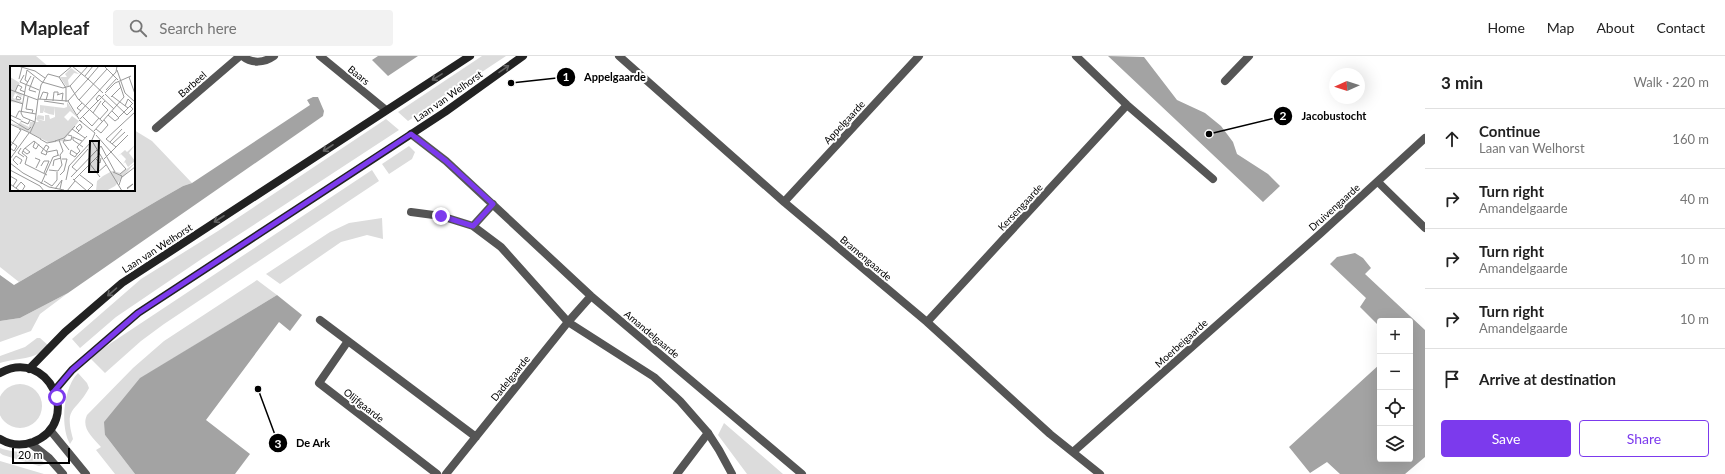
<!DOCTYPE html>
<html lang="en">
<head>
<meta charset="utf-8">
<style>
	:root { --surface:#fff; --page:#f2f2f2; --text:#222; --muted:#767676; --line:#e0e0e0; --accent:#7c3aed }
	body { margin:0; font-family:Lato,sans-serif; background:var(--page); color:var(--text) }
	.controls { position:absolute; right:12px; bottom:12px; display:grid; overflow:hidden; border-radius:4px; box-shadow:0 4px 16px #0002 }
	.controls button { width:36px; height:36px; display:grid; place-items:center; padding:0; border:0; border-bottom:1px solid var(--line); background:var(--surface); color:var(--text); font:20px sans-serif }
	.compass { position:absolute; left:1329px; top:12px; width:36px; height:36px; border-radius:50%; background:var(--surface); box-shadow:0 4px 16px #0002; rotate:267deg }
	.scale { position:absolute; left:12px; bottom:10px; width:58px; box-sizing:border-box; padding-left:4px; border:2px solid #000; border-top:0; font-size:11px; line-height:14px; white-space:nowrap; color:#000; -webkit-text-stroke:3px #fff; paint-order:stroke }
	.stop { position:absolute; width:12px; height:12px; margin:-9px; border:3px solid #7c3aed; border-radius:50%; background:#fff }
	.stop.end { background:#7c3aed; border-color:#fff; box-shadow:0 1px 4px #0008 }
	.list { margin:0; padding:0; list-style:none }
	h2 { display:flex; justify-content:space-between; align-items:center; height:52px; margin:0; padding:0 16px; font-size:17px }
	h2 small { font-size:13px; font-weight:400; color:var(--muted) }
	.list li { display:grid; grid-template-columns:26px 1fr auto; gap:12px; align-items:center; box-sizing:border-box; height:60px; padding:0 16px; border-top:1px solid var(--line) }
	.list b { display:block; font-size:15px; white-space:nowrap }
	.list p { margin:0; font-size:13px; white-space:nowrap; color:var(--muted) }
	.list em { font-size:13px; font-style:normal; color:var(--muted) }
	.actions { display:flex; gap:8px; padding:12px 16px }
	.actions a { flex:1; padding:9px 0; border:1px solid var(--accent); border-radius:4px; text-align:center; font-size:14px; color:var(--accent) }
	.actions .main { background:var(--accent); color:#fff }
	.icon { flex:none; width:22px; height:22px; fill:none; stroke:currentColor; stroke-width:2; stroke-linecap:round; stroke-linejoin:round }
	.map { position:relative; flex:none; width:1425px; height:418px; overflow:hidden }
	header { display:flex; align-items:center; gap:24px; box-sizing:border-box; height:56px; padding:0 20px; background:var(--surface); border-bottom:1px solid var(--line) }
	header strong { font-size:19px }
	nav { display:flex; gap:22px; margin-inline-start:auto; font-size:14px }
	.search { width:280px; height:36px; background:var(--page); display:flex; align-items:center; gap:10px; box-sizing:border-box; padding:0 14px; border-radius:4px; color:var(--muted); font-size:15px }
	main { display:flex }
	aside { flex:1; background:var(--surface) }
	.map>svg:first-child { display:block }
	.green { fill:#dcdcdc }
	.water { fill:#a3a3a3 }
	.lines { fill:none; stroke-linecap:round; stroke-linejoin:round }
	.pedestrian { stroke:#555; stroke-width:8 }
	.minor { stroke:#555; stroke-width:8 }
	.tertiary { stroke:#555; stroke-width:8 }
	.secondary { stroke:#222; stroke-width:8 }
	.oneway { stroke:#646464 }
	.route { stroke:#7c3aed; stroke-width:5 }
	.labels { text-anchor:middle; stroke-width:4; stroke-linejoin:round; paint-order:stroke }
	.street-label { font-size:10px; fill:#000; stroke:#fff }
	.inset-road { fill:none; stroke:#999; stroke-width:1 }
	.view { fill:#000; fill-opacity:0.15; stroke:#000; stroke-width:2 }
	.inset-edge { fill:none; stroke:#000; stroke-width:2 }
	.leader { fill:none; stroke:#000; stroke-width:1.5 }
	.callout-dot { fill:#000; stroke:#fff; stroke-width:1.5 }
	.mark-label { font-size:12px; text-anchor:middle; font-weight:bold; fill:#fff }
	.callout-label { font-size:11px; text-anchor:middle; font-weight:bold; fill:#000; stroke:#fff; stroke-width:4; stroke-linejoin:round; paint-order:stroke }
</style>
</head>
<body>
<header>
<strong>Mapleaf</strong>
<div class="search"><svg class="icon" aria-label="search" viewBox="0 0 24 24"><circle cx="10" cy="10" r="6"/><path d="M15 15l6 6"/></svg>Search here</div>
<nav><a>Home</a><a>Map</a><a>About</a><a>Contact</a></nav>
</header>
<main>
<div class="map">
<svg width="1425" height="418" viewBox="0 0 1425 418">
	<rect width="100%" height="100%" fill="#fff"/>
	<path class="green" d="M 0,0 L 36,0 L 49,11 L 11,11 L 11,134 L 134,134 L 134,74 L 152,85 L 192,127 L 183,130 L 162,142 L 19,226 L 0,211 Z
		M 482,0 L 506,0 L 408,65 L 398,56 Z
		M 386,63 L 399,74 L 203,202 L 116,261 L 80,292 L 72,283 L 141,223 L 218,175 Z
		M 409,90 L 415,96 L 412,103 L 389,118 L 382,108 Z
		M 372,114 L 379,125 L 164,268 L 141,285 L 105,317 L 91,303 L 99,295 Z
		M 382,162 L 383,183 L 367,179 L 341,186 L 280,228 L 266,218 L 330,176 L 349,167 Z
		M 257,224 L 277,239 L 141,322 L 105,379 L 135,418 L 115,418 L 96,394 L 101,391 C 92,381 81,372 87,359 L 133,312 L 164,285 Z
		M 68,237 L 40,258 L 31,275 L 0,286 L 0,265 L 20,262 Z
		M 37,282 L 40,282 L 49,290 C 33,305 19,301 0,307 L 0,300 L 25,291 Z
		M 78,317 L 87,327 L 89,332 C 75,358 64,350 73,383 L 70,388 C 60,371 63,332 78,317 Z
		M-2 350a22 22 0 1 1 44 0a22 22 0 1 1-44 0Z
		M 724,367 L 783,418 L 747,418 L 718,379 Z
		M 0,392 C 20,399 27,392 46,408 L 39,410 L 3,399 L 0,397 Z
		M 0,405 L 44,418 L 0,418 Z"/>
	<path class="water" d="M 378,0 L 418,0 L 388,20 L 372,4 Z
		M 1108,0 L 1144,1 L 1177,44 L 1205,57 L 1221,70 L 1233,86 L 1237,98 L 1268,118 L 1280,130 L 1263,146 Z
		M 313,41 L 318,41 L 324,55 L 323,60 L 68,237 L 20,262 L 0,265 L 0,219 L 14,229 L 162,142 L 183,130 L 192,127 L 310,49 L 307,44 Z
		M 1355,197 L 1363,202 L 1371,212 L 1365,218 L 1425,274 L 1425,401 L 1405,418 L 1340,418 L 1327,406 L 1310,417 L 1289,391 L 1380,308 L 1380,403 L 1410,403 L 1410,265 L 1380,265 L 1380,271 L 1360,251 L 1366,242 L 1330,208 L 1337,201 Z
		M 277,239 L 302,259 L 290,275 L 279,266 L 206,364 L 250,398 L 235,418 L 135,418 L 105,379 L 104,366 L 140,322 Z"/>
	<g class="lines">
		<path class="pedestrian" d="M 677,418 L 708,377"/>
		<path class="minor" d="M 242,0 C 252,8 264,7 274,0
			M 320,0 L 386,54
			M 619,0 L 784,146 L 927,266 L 1050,378 L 1100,418
			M 1076,0 L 1127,49 L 1213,123
			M 1225,25 L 1249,0
			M 156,72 L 240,0
			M 411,78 L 446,105 L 591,240 L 802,418
			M 1378,126 L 1425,172
			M 784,146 L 919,0
			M 411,156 L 441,160 L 473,170 L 501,191 L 568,266 L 654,321 L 680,345 L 708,377 L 719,394 L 732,418
			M 473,170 L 493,148
			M 320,264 L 476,381
			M 927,266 L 1127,49
			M 348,285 L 319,327 L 437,418
			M 1073,396 L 1321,177 L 1425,82
			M 446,418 L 568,266 L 591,240"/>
		<path class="tertiary" d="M 50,374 L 86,418
			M 30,387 L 49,402 L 63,418"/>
		<path class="secondary" d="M 29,313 L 65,276 L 122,227 L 470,0
			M 0,317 C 48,290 84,366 33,386 C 22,390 10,389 0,383
			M 55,334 L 72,314 L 138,257 L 445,56 L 523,0"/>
	</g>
	<defs><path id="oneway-shaft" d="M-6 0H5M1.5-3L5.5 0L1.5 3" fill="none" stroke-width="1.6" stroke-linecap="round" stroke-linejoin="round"/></defs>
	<g class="oneway">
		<use href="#oneway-shaft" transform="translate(504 13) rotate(-35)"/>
		<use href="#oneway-shaft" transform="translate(437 21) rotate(148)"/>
		<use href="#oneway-shaft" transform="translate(328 92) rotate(147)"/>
		<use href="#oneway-shaft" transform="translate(219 163) rotate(147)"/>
		<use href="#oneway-shaft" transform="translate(112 236) rotate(139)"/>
	</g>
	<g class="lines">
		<path class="route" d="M 57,341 L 55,334 L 72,314 L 138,257 L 411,78 L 446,105 L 493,148 L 473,170 L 441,160"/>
	</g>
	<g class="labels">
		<g class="street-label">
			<text transform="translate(359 19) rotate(39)" y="4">Baars</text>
			<text transform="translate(192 28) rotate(-41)" y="4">Barbeel</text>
			<text transform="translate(448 40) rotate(-35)" y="4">Laan van Welhorst</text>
			<text transform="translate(844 66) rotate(-47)" y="4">Appelgaarde</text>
			<text transform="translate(1020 151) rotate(-47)" y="4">Kersengaarde</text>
			<text transform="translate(1334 151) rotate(-42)" y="4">Druivengaarde</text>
			<text transform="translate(157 192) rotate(-33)" y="4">Laan van Welhorst</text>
			<text transform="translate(866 202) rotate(40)" y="4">Bramengaarde</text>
			<text transform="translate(652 278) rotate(40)" y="4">Amandelgaarde</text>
			<text transform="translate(1181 287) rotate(-42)" y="4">Moerbeigaarde</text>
			<text transform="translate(510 322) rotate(-51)" y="4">Dadelgaarde</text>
			<text transform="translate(364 349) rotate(38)" y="4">Olijfgaarde</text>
		</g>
	</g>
	<g transform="translate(10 10)">
		<rect width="125" height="125" fill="#fff"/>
		<path d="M 61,2 L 69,8 L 64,7 L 58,14 L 59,20 L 53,22 L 56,20 L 50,11 L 57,11 L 55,8 ZM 0,11 L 10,17 L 5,25 L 12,28 L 14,27 L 10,30 L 5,27 L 3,32 L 12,36 L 13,30 L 10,31 L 11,29 L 13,30 L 12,37 L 0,36 ZM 57,36 L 68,52 L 60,45 L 54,51 L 58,55 L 62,50 L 69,55 L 55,73 L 59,74 L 40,77 L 0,57 L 8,59 L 13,52 L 11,57 L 19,61 L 20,56 L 29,56 L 26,53 L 28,49 L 34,50 L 34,54 L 27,53 L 35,55 L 35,49 L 39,49 L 40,53 L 45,51 L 45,41 L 44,49 L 39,48 L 34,46 L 35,41 L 33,47 L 30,47 L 30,39 L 54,42 L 57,41 ZM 125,79 L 119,87 L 125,95 L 118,101 L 115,96 L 113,98 L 116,93 L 111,88 L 107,91 L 115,84 L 117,86 ZM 125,97 L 105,120 L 96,125 L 86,125 L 87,115 L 93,110 L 102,105 L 111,107 Z" fill="#dcdcdc"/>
		<path class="inset-road" d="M 8,0 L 25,5 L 35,12M 89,0 L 78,13 L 93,27M 94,0 L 108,14M 17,4 L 32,16 L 53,22 L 60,20 L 78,0M 17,4 L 15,14 L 18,16M 107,4 L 115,27 L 125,36M 14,9 L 10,16 L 29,24M 21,10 L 16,19 L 11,47 L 13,51 L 25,56M 75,10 L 83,0M 24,11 L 19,24 L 26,26M 49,11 L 56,22 L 56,36M 49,11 L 62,0M 119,11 L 125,28M 9,13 L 12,1M 60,20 L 68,33 L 93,56M 1,24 L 28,34M 96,24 L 107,12M 5,26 L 8,19 L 12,21 L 10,24 L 15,26M 95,27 L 105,17 L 121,10M 95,28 L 117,49 L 123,43 L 120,40M 47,29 L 53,27 L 52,35M 7,30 L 11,32 L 10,34 L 6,33 ZM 102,30 L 118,42M 18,31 L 16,43 L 23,44 L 22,47M 101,31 L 111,21M 28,33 L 31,19 L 38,8 L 49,11M 30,33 L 33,26 L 38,27 L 36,34M 69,34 L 97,3M 34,35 L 54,38M 43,35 L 44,26 L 48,26 L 48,29M 58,35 L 69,53M 88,35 L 86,33 L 89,29 L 104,43M 0,36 L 1,34 L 13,38M 115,40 L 118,33 L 122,37M 71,45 L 67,42 L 72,37M 83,47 L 91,35M 0,49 L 11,54M 67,49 L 106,6 L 107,0M 98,49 L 105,55 L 109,52 L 102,45M 6,51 L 9,45 L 26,48M 73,51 L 82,60 L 89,52M 109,51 L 123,37M 0,53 L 18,64 L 21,61M 70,53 L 94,29M 90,53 L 98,44 L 92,38 L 95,35M 11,55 L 18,58 L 20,54M 72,56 L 69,54 L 85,67 L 81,76M 0,58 L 18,66M 62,63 L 75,72M 86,63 L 91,67 L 98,59 L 94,54M 84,65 L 114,31 L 109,16M 18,66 L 20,67 L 25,56 L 28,33 L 58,35 L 78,13 L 62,0M 20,67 L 31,73M 67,67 L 69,65 L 72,61 L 70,58 L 66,62 L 69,65M 86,69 L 116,103 L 110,108M 30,73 L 37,77 L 46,75M 55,73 L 53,76 L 59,84M 49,74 L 53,85 L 50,89M 0,75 L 7,80 L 4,85 L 0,82M 45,75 L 54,72 L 65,60M 54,75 L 61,74 L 62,70 L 58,69M 72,75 L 63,71 L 63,74 L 73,81M 82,75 L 112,125M 25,76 L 23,81 L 26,83 L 29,78M 100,76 L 112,63M 102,78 L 115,66M 0,81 L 11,64 L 9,63M 106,81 L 96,73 L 125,46M 11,82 L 8,87 L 14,91M 88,84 L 91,80 L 105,106M 13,85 L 17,88 L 20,86 L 15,82M 70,85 L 67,81 L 77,70M 36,86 L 39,81 L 36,79 L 31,87 L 36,89 L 37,86M 67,88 L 61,84 L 60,88 L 65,91 L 67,88 L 70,85M 25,92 L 30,94 L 26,102M 85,92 L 90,97 L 91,92M 0,93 L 19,67M 94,93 L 118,69M 0,97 L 13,107 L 39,121 L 54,124M 80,98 L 90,111M 8,99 L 3,94 L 6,90 L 12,94 L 10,98M 31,100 L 34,95 L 39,95 L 34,107M 43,100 L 44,94 L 51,92M 0,104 L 30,120 L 34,125M 39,104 L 48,105 L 52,99 L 50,89M 67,105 L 62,101 L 78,83M 103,106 L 112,110 L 109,119M 87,107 L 96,99M 37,109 L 15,98 L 17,91 L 12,87 L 14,83 L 24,75 L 37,86 L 47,84 L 48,89M 50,109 L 54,105 L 57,93 L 52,93M 70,109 L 83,119 L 77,125M 0,110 L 7,114 L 3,120M 61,111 L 87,84M 112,111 L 125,101M 63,113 L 77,125M 56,114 L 59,100 L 81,76M 64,114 L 90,88M 34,115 L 42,120 L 47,114 L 47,106M 0,118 L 10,125M 31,118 L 43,91 L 49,89M 6,122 L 11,116 L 15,120 L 12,125M 117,122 L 123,118 L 117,123M 45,123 L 52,114 L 50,123M 57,125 L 65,115"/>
		<path class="view" d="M 80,75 L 89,75 L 88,106 L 79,106 Z"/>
		<rect width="125" height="125" class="inset-edge"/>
	</g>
	<path class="leader" d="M511 27L566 21M1209 78L1283 60M258 333L278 387"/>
	<g class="callout-dot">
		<circle cx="511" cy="27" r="4"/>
		<circle cx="1209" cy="78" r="4"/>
		<circle cx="258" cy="333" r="4"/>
		<circle cx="566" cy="21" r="10"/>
		<circle cx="1283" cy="60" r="10"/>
		<circle cx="278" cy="387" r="10"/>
	</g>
	<g class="mark-label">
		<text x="566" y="25">1</text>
		<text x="1283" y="64">2</text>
		<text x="278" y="392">3</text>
	</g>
	<g class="callout-label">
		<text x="615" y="25">Appelgaarde</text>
		<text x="1334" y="64">Jacobustocht</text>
		<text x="313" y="391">De Ark</text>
	</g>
</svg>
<div class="controls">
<button>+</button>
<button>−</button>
<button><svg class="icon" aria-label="locate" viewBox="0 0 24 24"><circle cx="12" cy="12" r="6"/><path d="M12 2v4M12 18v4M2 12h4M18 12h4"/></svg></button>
<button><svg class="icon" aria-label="layers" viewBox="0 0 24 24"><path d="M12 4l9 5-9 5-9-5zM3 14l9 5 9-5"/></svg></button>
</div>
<svg class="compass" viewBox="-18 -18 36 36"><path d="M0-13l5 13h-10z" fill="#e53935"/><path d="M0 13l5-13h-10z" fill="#767676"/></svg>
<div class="scale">20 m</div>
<div class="stop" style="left:57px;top:341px"></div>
<div class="stop end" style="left:441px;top:160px"></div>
</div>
<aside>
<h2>3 min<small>Walk · 220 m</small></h2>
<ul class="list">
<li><svg class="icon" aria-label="ahead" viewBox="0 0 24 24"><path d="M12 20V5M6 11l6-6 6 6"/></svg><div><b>Continue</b><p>Laan van Welhorst</p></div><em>160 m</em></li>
<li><svg class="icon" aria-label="right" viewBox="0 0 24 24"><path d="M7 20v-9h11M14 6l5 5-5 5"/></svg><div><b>Turn right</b><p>Amandelgaarde</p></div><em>40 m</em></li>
<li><svg class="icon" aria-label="right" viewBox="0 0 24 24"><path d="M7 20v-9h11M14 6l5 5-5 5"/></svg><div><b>Turn right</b><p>Amandelgaarde</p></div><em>10 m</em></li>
<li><svg class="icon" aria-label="right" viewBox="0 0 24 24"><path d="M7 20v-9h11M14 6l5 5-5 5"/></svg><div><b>Turn right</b><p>Amandelgaarde</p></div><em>10 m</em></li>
<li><svg class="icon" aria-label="arrive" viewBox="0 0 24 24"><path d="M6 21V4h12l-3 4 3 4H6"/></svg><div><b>Arrive at destination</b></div></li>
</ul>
<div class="actions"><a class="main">Save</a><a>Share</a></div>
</aside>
</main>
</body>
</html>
